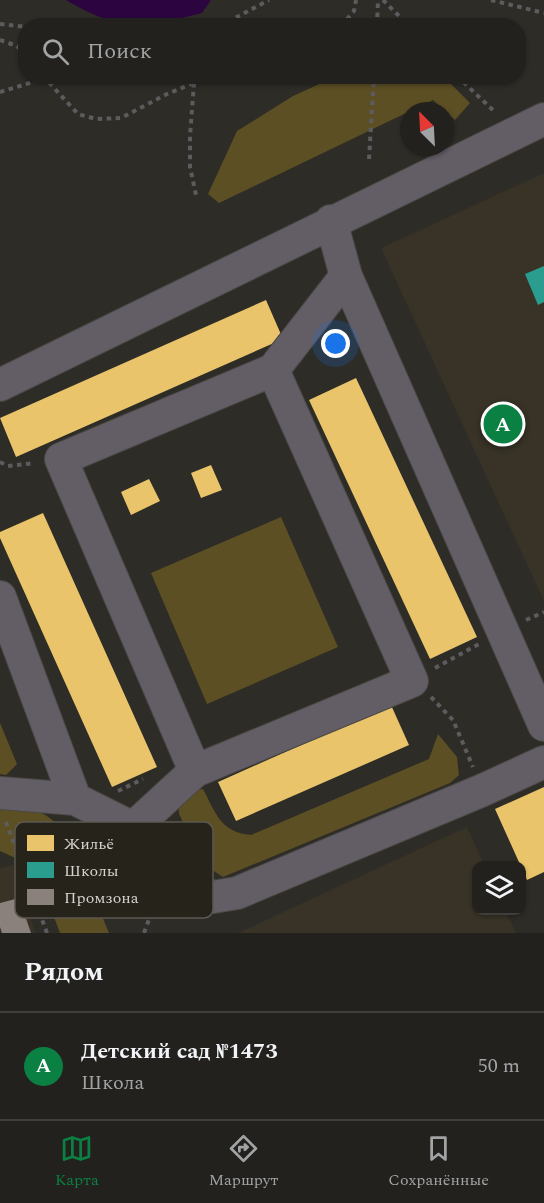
<!DOCTYPE html>
<html lang="ru">
<head>
<meta charset="utf-8">
<style>
	:root { --surface:#22211d; --page:#2e2e2a; --text:#f1f3f6; --muted:#a2a3a4; --line:#3f3e3b; --accent:#0b8043 }
	body { margin:0; font-family:Spectral,serif; background:var(--page); color:var(--text) }
	.controls { position:absolute; right:18px; bottom:18px; display:grid; overflow:hidden; border-radius:12px; box-shadow:0 2px 4px #0004 }
	.controls button { width:54px; height:54px; display:grid; place-items:center; padding:0; border:0; border-bottom:2px solid var(--line); background:var(--surface); color:var(--text); font:30px sans-serif }
	.compass { position:absolute; left:400px; top:102px; width:54px; height:54px; border-radius:50%; background:var(--surface); box-shadow:0 2px 4px #0004; rotate:336deg }
	.you { position:absolute; left:336px; top:344px; width:21px; height:21px; margin:-15px; border:4px solid #fff; border-radius:50%; background:#1a73e8; box-shadow:0 0 0 9px #1a73e833 }
	.badge { display:grid; place-items:center; width:39px; height:39px; border-radius:50%; background:var(--accent); color:#fff; font-size:20px; font-weight:700 }
	.pin { position:absolute; translate:-50% -50%; border:3px solid #fff; box-shadow:0 2px 6px #0006 }
	.list { margin:0; padding:0; list-style:none }
	h2 { display:flex; justify-content:space-between; align-items:center; height:78px; margin:0; padding:0 24px; font-size:26px }
	h2 small { font-size:20px; font-weight:400; color:var(--muted) }
	.list li { display:grid; grid-template-columns:39px 1fr auto; gap:18px; align-items:center; box-sizing:border-box; height:108px; padding:0 24px; border-top:2px solid var(--line) }
	.list b { display:block; font-size:22px; white-space:nowrap }
	.list p { margin:0; font-size:20px; white-space:nowrap; color:var(--muted) }
	.list em { font-size:20px; font-style:normal; color:var(--muted) }
	.icon { flex:none; width:33px; height:33px; fill:none; stroke:currentColor; stroke-width:2; stroke-linecap:round; stroke-linejoin:round }
	.map { position:relative; flex:none; width:544px; height:933px; overflow:hidden }
	.search { position:absolute; background:var(--surface); box-shadow:0 2px 4px #0004; left:18px; right:18px; top:18px; height:66px; display:flex; align-items:center; gap:15px; box-sizing:border-box; padding:0 21px; border-radius:24px; color:var(--muted); font-size:22px }
	.sheet { height:186px; background:var(--surface) }
	nav { display:flex; justify-content:space-around; align-items:center; box-sizing:border-box; height:84px; border-top:2px solid var(--line); background:var(--surface); font-size:16px; color:var(--muted) }
	nav a { display:grid; justify-items:center; gap:3px }
	nav .on { color:var(--accent) }
	.map>svg:first-child { display:block }
	.built { fill:#383326 }
	.green { fill:#5d4f24 }
	.water { fill:#2c0540 }
	.homes { fill:#e9c46a }
	.schools { fill:#2a9d8f }
	.industry { fill:#8a817c }
	.lines { fill:none; stroke-linecap:round; stroke-linejoin:round }
	.minor-casing { stroke:#4a4946; stroke-width:34 }
	.path { stroke:#5e5b5e; stroke-width:4; stroke-dasharray:4.5 4.5; stroke-linecap:butt }
	.minor { stroke:#635d65; stroke-width:32 }
	.key { fill:#26231b; stroke:#5b5851; stroke-width:1.5 }
	.key-label { font-size:16px; fill:#d5d3ce }
</style>
</head>
<body>
<div class="map">
<svg width="544" height="933" viewBox="0 0 544 933">
	<rect width="100%" height="100%" fill="#2d2c27"/>
	<path class="built" d="M 544,173 L 544,601 L 381,248 Z
		M 467,827 L 484,865 L 476,866 L 476,910 L 505,911 L 516,933 L 238,933 Z
		M 13,865 L 35,933 L 0,933 L 0,868 Z"/>
	<path class="green" d="M 337,76 L 444,77 L 470,103 L 455,120 L 433,100 L 219,203 L 208,194 L 237,131 L 293,96 Z
		M 281,517 L 338,647 L 207,704 L 151,573 Z
		M 0,723 L 17,764 L 6,775 L 0,774 Z
		M 438,734 L 457,757 L 459,775 L 450,783 L 223,877 L 203,864 L 179,814 L 178,799 L 188,790 L 203,789 C 216,813 220,832 251,835 L 429,759 Z
		M 0,801 L 19,801 L 47,816 L 66,831 L 109,933 L 60,933 L 35,867 L 0,851 Z"/>
	<path class="water" d="M 66,0 L 211,0 L 202,13 C 141,28 123,33 66,0 Z"/>
	<path class="homes" d="M 266,300 L 283,339 L 16,457 L 0,418 Z
		M 356,378 L 477,637 L 430,659 L 309,400 Z
		M 211,465 L 222,490 L 201,498 L 191,473 Z
		M 149,479 L 160,501 L 131,515 L 121,492 Z
		M 43,513 L 157,767 L 112,787 L 0,538 L 0,532 Z
		M 391,705 L 409,745 L 236,821 L 218,782 Z
		M 544,787 L 544,872 L 527,880 L 495,809 Z"/>
	<path class="schools" d="M 544,266 L 544,302 L 538,305 L 525,274 Z"/>
	<path class="industry" d="M 19,898 L 31,933 L 2,933 L 0,927 L 0,903 Z"/>
	<g class="lines">
		<g class="minor-casing">
			<path id="minor" d="M 331,221 L 346,276 L 544,725
				M 0,385 L 544,119
				M 0,597 L 75,799 L 0,793
				M 195,771 L 61,459 L 273,370
				M 75,799 L 133,828 L 165,877 L 213,897 L 237,893 L 483,790 L 544,762
				M 133,828 L 195,771 L 412,681 L 273,370 L 346,276"/>
		</g>
		<path class="path" d="M 383,0 L 409,26
			M 491,0 L 544,13
			M 0,24 L 26,27
			M 220,26 L 269,0
			M 341,26 L 354,11 L 356,0
			M 377,26 L 378,0
			M 0,40 L 17,46 L 26,56
			M 43,76 L 78,114 L 96,119 L 121,118 L 167,94 L 211,76
			M 457,76 L 496,113
			M 194,83 L 190,136 L 190,167 L 196,195
			M 0,92 L 53,76
			M 369,159 L 374,76
			M 0,462 L 8,466 L 34,463
			M 526,620 L 544,612
			M 435,668 L 479,644
			M 431,697 L 453,720 L 473,767
			M 118,791 L 143,779
			M 6,822 L 18,855
			M 47,933 L 18,855 L 50,824
			M 144,933 L 155,903"/>
		<use href="#minor" class="minor"/>
	</g>
	<rect x="15" y="822" width="198" height="96" rx="9" class="key"/>
	<rect x="27" y="835" width="27" height="16" fill="#e9c46a"/>
	<rect x="27" y="862" width="27" height="16" fill="#2a9d8f"/>
	<rect x="27" y="889" width="27" height="16" fill="#8a817c"/>
	<g class="key-label">
		<text x="64" y="849">Жильё</text>
		<text x="64" y="876">Школы</text>
		<text x="64" y="903">Промзона</text>
	</g>
</svg>
<div class="controls">
<button><svg class="icon" aria-label="layers" viewBox="0 0 24 24"><path d="M12 4l9 5-9 5-9-5zM3 14l9 5 9-5"/></svg></button>
</div>
<svg class="compass" viewBox="-18 -18 36 36"><path d="M0-13l5 13h-10z" fill="#e53935"/><path d="M0 13l5-13h-10z" fill="#a2a3a4"/></svg>
<div class="you"></div>
<div class="pin badge" style="left:503px;top:424px">A</div>
<div class="search"><svg class="icon" aria-label="search" viewBox="0 0 24 24"><circle cx="10" cy="10" r="6"/><path d="M15 15l6 6"/></svg>Поиск</div>
</div>
<section class="sheet">
<h2>Рядом<small></small></h2>
<ul class="list">
<li><span class="badge">A</span><div><b>Детский сад №1473</b><p>Школа</p></div><em>50 m</em></li>
</ul>
</section>
<nav>
<a class="on"><svg class="icon" aria-label="map" viewBox="0 0 24 24"><path d="M3 6l6-2 6 2 6-2v14l-6 2-6-2-6 2zM9 4v14M15 6v14"/></svg>Карта</a>
<a><svg class="icon" aria-label="directions" viewBox="0 0 24 24"><path d="M12 3l9 9-9 9-9-9zM9 14v-3h6M13 9l2 2-2 2"/></svg>Маршрут</a>
<a><svg class="icon" aria-label="saved" viewBox="0 0 24 24"><path d="M7 4h10v16l-5-4-5 4z"/></svg>Сохранённые</a>
</nav>
</body>
</html>
